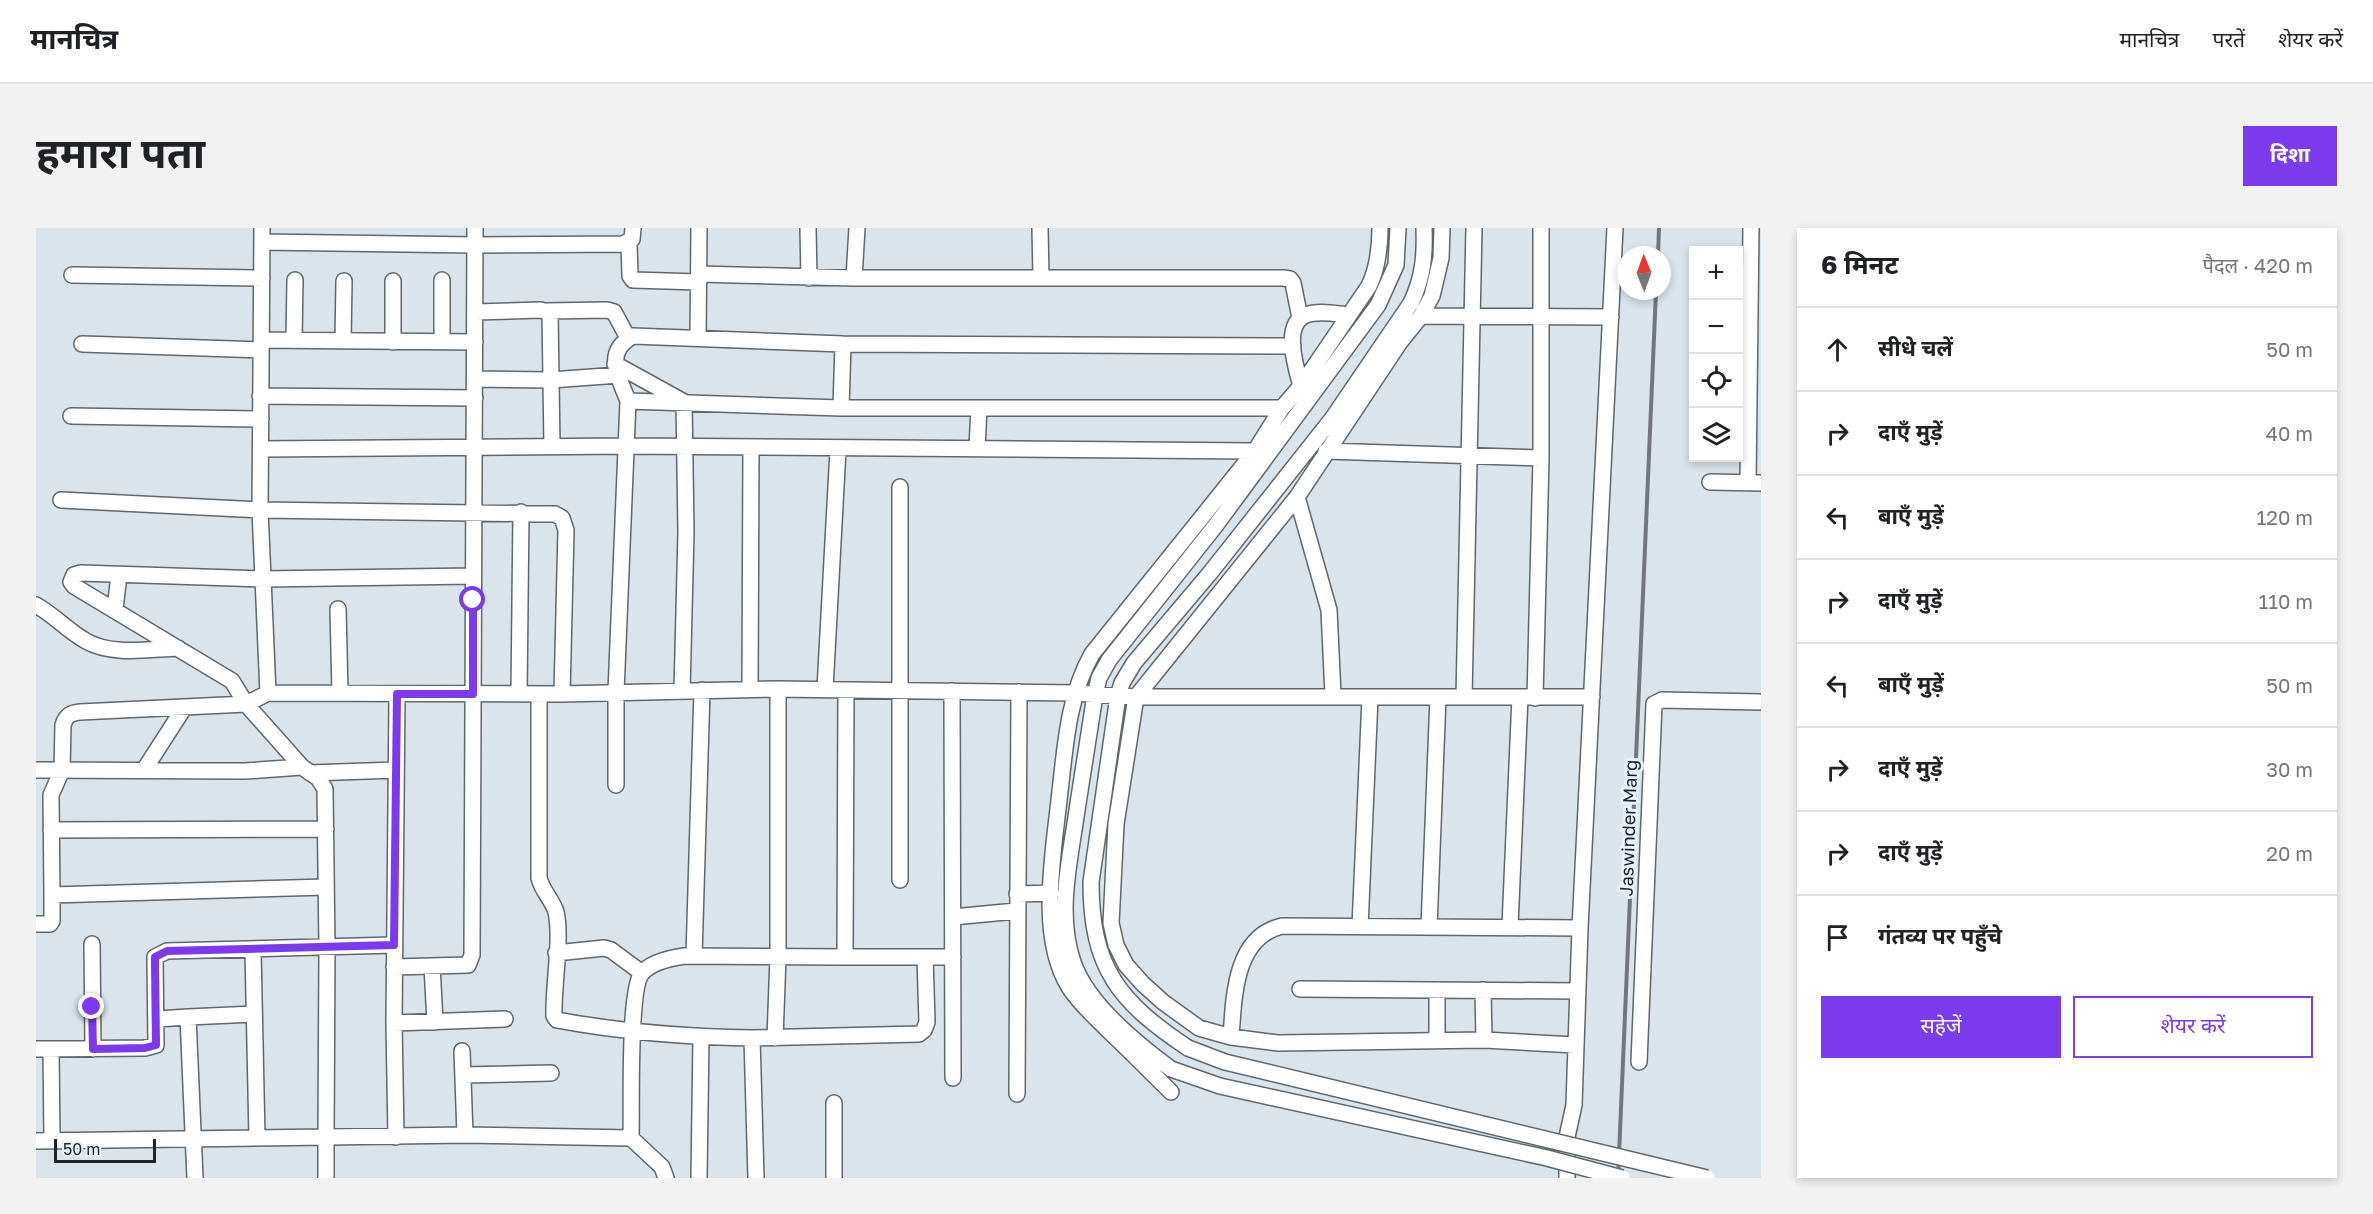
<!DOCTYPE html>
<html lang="hi">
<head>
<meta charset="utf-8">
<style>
	:root { --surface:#fff; --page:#f2f2f2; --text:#202124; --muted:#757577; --line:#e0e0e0; --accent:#7c3aed }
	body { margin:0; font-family:"Golos Text","Noto Sans Devanagari",sans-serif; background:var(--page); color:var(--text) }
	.controls { position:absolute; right:18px; top:18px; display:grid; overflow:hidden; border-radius:0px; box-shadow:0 3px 9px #0003 }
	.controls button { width:54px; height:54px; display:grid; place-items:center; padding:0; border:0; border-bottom:2px solid var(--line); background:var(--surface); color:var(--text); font:30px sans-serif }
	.compass { position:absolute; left:1581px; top:18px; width:54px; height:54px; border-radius:50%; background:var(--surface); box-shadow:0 3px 9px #0003; rotate:359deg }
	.scale { position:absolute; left:18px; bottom:15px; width:102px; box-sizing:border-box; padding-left:6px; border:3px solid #1f2325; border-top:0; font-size:16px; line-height:21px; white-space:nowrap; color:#1f2325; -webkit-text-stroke:4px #e8f1f8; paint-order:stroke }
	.stop { position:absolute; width:18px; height:18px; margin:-14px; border:4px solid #7c3aed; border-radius:50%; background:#fff }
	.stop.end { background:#7c3aed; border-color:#fff; box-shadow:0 2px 6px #0008 }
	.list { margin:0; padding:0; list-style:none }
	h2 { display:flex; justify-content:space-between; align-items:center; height:78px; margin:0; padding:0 24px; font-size:26px }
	h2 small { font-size:20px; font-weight:400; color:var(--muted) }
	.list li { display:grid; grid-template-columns:39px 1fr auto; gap:18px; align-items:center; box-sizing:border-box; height:84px; padding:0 24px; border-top:2px solid var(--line) }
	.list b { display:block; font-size:22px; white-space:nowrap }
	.list em { font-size:20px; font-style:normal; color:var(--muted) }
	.actions { display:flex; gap:12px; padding:18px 24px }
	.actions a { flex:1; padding:14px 0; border:2px solid var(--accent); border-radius:0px; text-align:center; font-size:21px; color:var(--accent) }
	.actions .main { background:var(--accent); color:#fff }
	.icon { flex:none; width:33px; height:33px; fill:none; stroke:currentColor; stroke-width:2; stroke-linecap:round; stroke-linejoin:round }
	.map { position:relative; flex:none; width:1725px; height:950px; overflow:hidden; border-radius:0px }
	header { display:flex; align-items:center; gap:36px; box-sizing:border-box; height:84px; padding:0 30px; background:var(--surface); border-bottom:2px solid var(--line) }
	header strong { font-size:28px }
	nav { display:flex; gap:33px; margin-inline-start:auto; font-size:21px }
	.intro { display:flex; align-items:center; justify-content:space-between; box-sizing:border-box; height:144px; padding:0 36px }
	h1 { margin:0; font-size:42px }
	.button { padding:15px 27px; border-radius:0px; background:var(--accent); color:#fff; font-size:21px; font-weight:700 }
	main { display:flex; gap:36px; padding:0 36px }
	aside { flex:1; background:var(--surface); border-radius:0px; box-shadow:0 3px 9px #0003 }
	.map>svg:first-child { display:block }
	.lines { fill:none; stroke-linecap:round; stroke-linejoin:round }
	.minor-casing { stroke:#5f676d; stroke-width:18 }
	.minor { stroke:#fff; stroke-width:15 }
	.rail { stroke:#71777b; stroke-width:4 }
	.minor-bridge-casing { stroke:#5f676d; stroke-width:18; stroke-linecap:butt }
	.minor-bridge { stroke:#fff; stroke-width:15 }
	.route { stroke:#7c3aed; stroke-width:8 }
	.labels { text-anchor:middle; stroke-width:6; stroke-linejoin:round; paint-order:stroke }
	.street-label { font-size:18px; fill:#1f2325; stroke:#e8f1f8 }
</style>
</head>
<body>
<header>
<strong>मानचित्र</strong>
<nav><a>मानचित्र</a><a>परतें</a><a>शेयर करें</a></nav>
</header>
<div class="intro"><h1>हमारा पता</h1><a class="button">दिशा</a></div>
<main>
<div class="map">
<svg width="1725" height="950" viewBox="0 0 1725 950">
	<rect width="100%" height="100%" fill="#dbe4eb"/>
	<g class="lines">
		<g class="minor-casing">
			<path id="minor" d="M 226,0 L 224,282 L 232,465
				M 772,0 L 773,50
				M 1004,0 L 1005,49
				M 1406,0 L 1405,30 L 1401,47 L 1396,68 L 1385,88 L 1364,114 L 1261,269 L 1100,469 L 1080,596 L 1075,695 L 1080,717 L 1090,737 L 1107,756 L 1127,774 L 1163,800 L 1195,809 L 1242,815 L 1448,812 L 1539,817
				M 226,14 L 439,17 L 587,16 L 596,11 L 597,0
				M 593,15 L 594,48 L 597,52 L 663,54
				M 663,46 L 818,50 L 1247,50 L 1254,51 L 1257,55 L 1264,90
				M 36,47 L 226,50
				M 818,50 L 821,0
				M 406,52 L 406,114
				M 357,53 L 357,114
				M 510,83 L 571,82 L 578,84 L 592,110
				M 439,84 L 505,82 L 514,85 L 516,219
				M 1385,88 L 1575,89
				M 662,110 L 663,0
				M 225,112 L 439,114
				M 258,112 L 259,52
				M 307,113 L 308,53
				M 46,116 L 225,122
				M 579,136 L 648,174 L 650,304 L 646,463
				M 439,151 L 515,152 L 583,147
				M 1265,158 C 1260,140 1246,96 1270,87 C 1283,82 1300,86 1313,87
				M 224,168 L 439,170
				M 592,173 C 583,149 567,124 597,108 L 807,116 L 1257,118
				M 805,180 L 807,116
				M 35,188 L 225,191
				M 941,220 L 943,180
				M 225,221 L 590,218 L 1219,223
				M 1290,223 L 1505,230
				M 1674,254 L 1725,255
				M 1712,255 L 1715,0
				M 864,259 L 864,652
				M 1261,269 L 1293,382 L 1297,467
				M 25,272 L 224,282 L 519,286 L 526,290 L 530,302 L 526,466
				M 437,348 L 226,351 L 45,345 L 38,347 L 35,354 L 38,358 L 196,453 L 210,476 L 266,539 L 282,550 L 289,561 L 291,721 L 290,909 L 429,907 L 595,910 L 626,939 L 630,950
				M 0,377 C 18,387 32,403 50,413 C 76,428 113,421 142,420
				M 79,381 L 83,347
				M 302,381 L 304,465
				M 714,461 L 715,220
				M 789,461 L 802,222
				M 916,463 L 917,850
				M 483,466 L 485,284
				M 503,467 L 503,650 C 506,663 516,671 520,684 C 526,711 517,758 518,788 L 521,792 C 585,804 650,809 716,810
				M 1428,469 L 1438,0
				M 1499,470 L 1505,230 L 1505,0
				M 0,542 L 209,543 L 266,539
				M 108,542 L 148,480
				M 274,545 L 360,542
				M 580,557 L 580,464 L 592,173 L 805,180 L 1246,180
				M 15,602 L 290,601
				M 290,659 L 16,667 L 15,567 L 26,542 L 27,497 C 30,487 35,485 44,484 L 210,476 L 232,465 L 526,466 L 742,461 L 1039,465 L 1100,469 L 1556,469
				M 981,666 L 1015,665
				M 917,689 L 980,683
				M 0,696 L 14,696 L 16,693 L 16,667
				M 1474,698 L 1484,469
				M 1324,699 L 1334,470
				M 1393,699 L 1402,469
				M 56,716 L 57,821
				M 217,722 L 221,910
				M 520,725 L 568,720 L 575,722 L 606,745
				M 658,728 L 666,462
				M 809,729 L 917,729
				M 396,738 L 399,794
				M 358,739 L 432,737 L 436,727 L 439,0
				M 1264,761 L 1542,763
				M 1401,762 L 1401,813
				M 1447,762 L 1448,812
				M 121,791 L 152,789
				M 358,795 L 469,791
				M 1195,809 C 1198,770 1198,709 1246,698 L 1544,700
				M 739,810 L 742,729 L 742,461
				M 1152,820 C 1083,774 1055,740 1055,654 L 1082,468 L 1086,455 L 1098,435 L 1174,345 L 1296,191 L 1375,75 C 1387,50 1389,28 1388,0
				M 0,821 L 109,820 L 120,817 L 119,729 L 131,723 L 358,717
				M 15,821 L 16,912
				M 426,823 L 429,907
				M 1603,834 L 1618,476 L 1626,472 L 1725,474
				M 1135,841 C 1101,816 1051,776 1037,734 C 1021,688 1033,636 1040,589 C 1046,548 1053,507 1059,467 L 1063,450 L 1073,432 L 1180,297 L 1342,77 L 1360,37 L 1362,0
				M 427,847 L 515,845
				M 1135,864 C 1114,843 1094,823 1073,803 C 1059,789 1044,776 1033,759 C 1002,709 1017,628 1023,572 C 1029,523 1031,470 1056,426 L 1219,223 L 1246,180 L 1265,158 L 1333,58 C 1342,39 1344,20 1344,0
				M 981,866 L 983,464
				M 360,909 L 358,795 L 361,466
				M 595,910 C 596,883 592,761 606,745 C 615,734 635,730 648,728 L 809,729 L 810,462
				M 0,913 L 290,909 L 290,950
				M 159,950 L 152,789 L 218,786
				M 663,950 L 665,809
				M 720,950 L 716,810 L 883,806 L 888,802 L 891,794 L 889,729
				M 798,950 L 798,875
				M 1531,950 L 1531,909 L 1538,877 L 1544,700 L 1579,0"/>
		</g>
		<use href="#minor" class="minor"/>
		<path class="rail" d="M 1622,27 L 1623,0
			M 1582,950 L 1620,63"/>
		<g class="minor-bridge-casing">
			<path id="minor-bridge" d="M 1152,820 L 1189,834 L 1671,950
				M 1135,841 L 1184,858 L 1511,930 L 1586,950"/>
		</g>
		<use href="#minor-bridge" class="minor-bridge"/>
	</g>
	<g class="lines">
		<path class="route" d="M 56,779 L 57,821 L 109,820 L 120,817 L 119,737 L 119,729 L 131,723 L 358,717 L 361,466 L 437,466 L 437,372"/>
	</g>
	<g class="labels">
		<g class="street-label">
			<text transform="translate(1593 600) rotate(-88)" y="6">Jaswinder Marg</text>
		</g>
	</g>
</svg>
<div class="controls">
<button>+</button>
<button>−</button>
<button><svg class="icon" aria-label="locate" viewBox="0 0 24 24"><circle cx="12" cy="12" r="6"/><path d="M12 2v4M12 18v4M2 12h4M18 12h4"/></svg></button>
<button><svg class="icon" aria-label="layers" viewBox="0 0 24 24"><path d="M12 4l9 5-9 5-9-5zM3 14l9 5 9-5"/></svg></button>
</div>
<svg class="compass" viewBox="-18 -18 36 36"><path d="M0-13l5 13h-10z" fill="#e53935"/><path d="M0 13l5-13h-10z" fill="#757577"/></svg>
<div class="scale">50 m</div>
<div class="stop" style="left:437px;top:372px"></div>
<div class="stop end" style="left:56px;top:779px"></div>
</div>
<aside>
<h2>6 मिनट<small>पैदल · 420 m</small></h2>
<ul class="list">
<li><svg class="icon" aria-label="ahead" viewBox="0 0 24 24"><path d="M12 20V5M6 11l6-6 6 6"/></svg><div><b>सीधे चलें</b></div><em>50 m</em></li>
<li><svg class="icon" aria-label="right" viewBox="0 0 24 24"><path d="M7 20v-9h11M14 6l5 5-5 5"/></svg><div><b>दाएँ मुड़ें</b></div><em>40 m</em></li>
<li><svg class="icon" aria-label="left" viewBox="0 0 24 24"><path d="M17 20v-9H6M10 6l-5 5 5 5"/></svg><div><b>बाएँ मुड़ें</b></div><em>120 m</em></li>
<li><svg class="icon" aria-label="right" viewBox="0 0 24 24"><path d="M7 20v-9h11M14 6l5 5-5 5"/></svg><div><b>दाएँ मुड़ें</b></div><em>110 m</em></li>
<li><svg class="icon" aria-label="left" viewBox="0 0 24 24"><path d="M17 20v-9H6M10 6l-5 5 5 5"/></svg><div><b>बाएँ मुड़ें</b></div><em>50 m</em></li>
<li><svg class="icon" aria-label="right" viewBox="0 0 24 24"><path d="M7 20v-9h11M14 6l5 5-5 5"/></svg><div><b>दाएँ मुड़ें</b></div><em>30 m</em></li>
<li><svg class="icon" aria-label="right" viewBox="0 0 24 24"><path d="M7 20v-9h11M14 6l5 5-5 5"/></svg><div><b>दाएँ मुड़ें</b></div><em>20 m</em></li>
<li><svg class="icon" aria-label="arrive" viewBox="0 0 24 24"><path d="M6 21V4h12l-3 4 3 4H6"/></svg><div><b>गंतव्य पर पहुँचे</b></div></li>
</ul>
<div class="actions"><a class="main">सहेजें</a><a>शेयर करें</a></div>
</aside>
</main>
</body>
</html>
